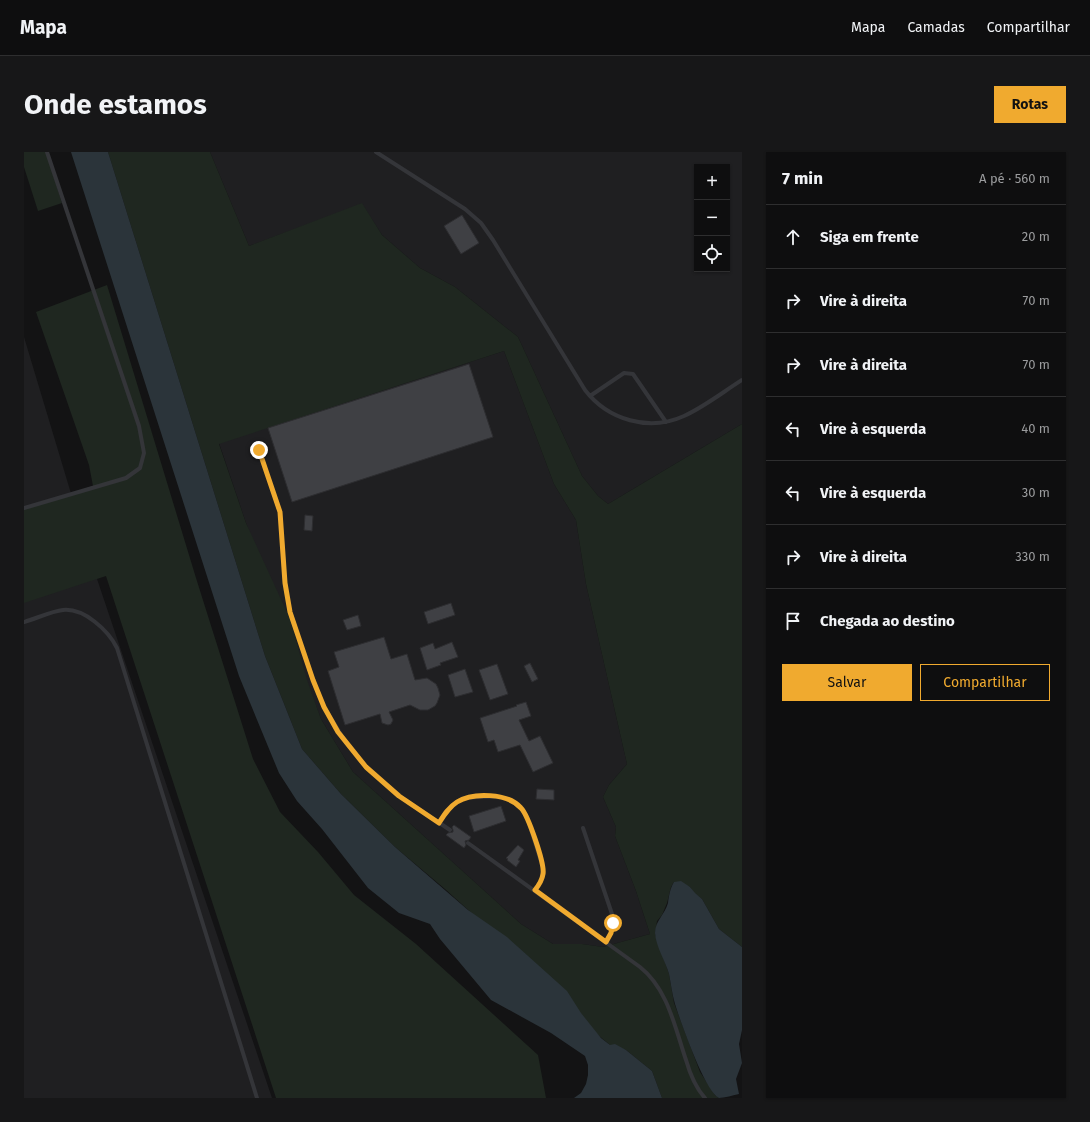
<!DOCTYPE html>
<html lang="pt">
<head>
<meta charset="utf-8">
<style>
	:root { --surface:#0e0e0f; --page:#171718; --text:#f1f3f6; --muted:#9b9c9e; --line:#2e2e2f; --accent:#f0aa2f }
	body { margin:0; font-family:"Fira Sans",sans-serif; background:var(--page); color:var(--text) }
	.controls { position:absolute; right:12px; top:12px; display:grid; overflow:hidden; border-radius:0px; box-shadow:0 1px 3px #0004 }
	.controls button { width:36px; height:36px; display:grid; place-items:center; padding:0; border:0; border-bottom:1px solid var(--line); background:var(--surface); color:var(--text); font:20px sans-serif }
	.stop { position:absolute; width:12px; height:12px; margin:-9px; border:3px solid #f0aa2f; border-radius:50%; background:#fff }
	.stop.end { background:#f0aa2f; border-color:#fff; box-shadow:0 1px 4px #0008 }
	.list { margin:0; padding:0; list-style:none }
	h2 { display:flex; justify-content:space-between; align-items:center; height:52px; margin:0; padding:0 16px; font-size:17px }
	h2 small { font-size:13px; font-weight:400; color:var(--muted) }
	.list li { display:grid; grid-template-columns:26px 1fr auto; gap:12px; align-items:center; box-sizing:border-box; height:64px; padding:0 16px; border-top:1px solid var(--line) }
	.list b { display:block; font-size:15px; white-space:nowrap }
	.list em { font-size:13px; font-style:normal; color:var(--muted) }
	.actions { display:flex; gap:8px; padding:12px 16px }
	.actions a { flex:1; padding:9px 0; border:1px solid var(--accent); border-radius:0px; text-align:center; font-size:14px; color:var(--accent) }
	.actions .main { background:var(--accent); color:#111 }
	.icon { flex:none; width:22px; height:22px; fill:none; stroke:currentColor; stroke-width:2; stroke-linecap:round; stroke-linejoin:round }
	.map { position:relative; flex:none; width:718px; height:946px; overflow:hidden; border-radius:0px }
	header { display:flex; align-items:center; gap:24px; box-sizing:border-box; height:56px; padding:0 20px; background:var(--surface); border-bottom:1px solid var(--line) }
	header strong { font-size:19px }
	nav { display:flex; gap:22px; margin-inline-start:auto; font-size:14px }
	.intro { display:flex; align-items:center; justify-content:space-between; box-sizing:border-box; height:96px; padding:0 24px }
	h1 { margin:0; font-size:28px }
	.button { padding:10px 18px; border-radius:0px; background:var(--accent); color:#111; font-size:14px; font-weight:700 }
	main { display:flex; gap:24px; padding:0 24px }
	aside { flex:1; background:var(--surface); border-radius:0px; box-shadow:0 1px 3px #0004 }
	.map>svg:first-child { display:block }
	.built { fill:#1f1f21; fill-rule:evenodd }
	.green { fill:#1f2720; fill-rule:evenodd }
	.water { fill:#2b343a }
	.building { fill:#3f4044; stroke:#2d2d30 }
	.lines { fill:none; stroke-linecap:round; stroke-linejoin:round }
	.lane { stroke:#343539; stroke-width:4 }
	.route { stroke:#f0aa2f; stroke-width:5 }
</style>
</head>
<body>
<header>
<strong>Mapa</strong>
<nav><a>Mapa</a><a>Camadas</a><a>Compartilhar</a></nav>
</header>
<div class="intro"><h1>Onde estamos</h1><a class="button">Rotas</a></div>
<main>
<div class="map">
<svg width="718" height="946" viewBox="0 0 718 946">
	<rect width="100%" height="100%" fill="#131314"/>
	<path class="built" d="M 186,0 L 718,0 L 718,272 L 584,352 L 574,344 L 558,324 L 494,185 L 431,135 L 396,116 L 358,83 L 338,52 L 225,94 ZM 673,15 L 703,15 L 703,117 L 673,117 Z
		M 0,185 L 70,418 L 248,946 L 0,946 Z
		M 480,199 L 530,332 L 552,368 L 562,432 L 603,612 L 585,633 L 579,645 L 592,675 L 591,684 L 612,739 L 626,782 L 579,795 L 558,792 L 529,792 L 497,772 L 329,620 L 297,567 L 222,371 L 195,291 Z"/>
	<path class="green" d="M 0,0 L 22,0 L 38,51 L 14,59 L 0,15 Z
		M 84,0 L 186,0 L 225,94 L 338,51 L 358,83 L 396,116 L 431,135 L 494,185 L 558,324 L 574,344 L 584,352 L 718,272 L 718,795 L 695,777 L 678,747 L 670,741 L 666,735 L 650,730 L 647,735 L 643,751 L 638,763 L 633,769 L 631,782 L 645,822 L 650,851 L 676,920 L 691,943 L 695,946 L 638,946 L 628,919 L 602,898 L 586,893 L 562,873 L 495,804 L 421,737 L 371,695 L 317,642 L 278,597 L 241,504 ZM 480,199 L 530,332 L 552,368 L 562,432 L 603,612 L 585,633 L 579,645 L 592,675 L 591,684 L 612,739 L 626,782 L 579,795 L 558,792 L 529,792 L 497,772 L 329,620 L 297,567 L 283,528 L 266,467 L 222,371 L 195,292 Z
		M 83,133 L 172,426 L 229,607 L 256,660 L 294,700 L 330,743 L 392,792 L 514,903 L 522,946 L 252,946 L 82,424 L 0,451 L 0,356 L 69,334 L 65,313 L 12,160 Z"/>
	<path class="water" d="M 47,0 L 84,0 L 241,504 L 278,597 L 317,642 L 371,695 L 444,758 L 483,785 L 543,839 L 557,861 L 577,886 L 586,893 L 591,892 L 602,898 L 628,919 L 638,946 L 550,946 L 557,941 L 562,932 L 564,923 L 564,913 L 561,904 L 527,881 L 467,848 L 416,787 L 406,772 L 375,761 L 344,736 L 298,677 L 273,649 L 255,621 L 215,524 Z
		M 657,729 L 666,735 L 671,741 L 678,747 L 695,777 L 718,795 L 718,878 L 715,892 L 718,911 L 712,927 L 715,942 C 710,943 700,946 695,946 C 681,940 656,868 651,852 C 648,842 647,832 645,822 C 641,808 632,795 631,781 C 631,769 641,762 644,751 C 645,743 646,737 650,730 Z"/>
	<path class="building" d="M 438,63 L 455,91 L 437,102 L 420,74 Z
		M 445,212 L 469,285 L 268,350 L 244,276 Z
		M 281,363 L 289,364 L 288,379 L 280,378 Z
		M 427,451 L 431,463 L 404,472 L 400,460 Z
		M 334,463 L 337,474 L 323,478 L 319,468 Z
		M 360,485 L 367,507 L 383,502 L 391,528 L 403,526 L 412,532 L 414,536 L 416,543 L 413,551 L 411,554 L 404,558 L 396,558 L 386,553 L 365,560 L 369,568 L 367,572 L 364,573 L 358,571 L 356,562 L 321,573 L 304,519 L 315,515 L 310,500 Z
		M 428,490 L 434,505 L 416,511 L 417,513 L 403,518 L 396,496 L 409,491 L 411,497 Z
		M 506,511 L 514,527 L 508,530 L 500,514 Z
		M 473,512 L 484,542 L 466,548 L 455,518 Z
		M 441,517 L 449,540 L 431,545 L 424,523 Z
		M 502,550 L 507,564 L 495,568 L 505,589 L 516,584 L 529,611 L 509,620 L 496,593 L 474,600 L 470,588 L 464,590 L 456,566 L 493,554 L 492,553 Z
		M 513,637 L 530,638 L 530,648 L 512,647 Z
		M 477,654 L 482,669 L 450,680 L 445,664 Z
		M 430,673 L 447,685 L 445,688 L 441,689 L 442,693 L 440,696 L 422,683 L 424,681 L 429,680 L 429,678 L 428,675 Z
		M 494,693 L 500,698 L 494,708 L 496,709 L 492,715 L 483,708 L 484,707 L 482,706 Z"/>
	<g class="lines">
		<path class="lane" d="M 352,0 L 441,57 L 457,71 L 469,88 L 561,238 C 584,268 625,280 660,264 C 680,255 699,240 718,228
			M 566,244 L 600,221 L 609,222 L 642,270
			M 235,298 L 256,360 L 261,431 L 266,460 L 289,528 L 300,555 L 323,592 L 342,615 L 375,644 L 426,678
			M 0,356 L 102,326 L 116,316 L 120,301 L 115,274 L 23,0
			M 0,470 C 11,467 28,459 39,458 C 60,456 84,478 93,496 L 233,946
			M 415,671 C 421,662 427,653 436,648 C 443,645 450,645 458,645 C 478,644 492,645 503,665 L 519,716 L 518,727 L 511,738
			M 559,676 L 588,762 L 588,778 L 582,790
			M 444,691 L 616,815 C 644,837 651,876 662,908 C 666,922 671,935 681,946"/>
	</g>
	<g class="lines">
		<path class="route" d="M 235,298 L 256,360 L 261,431 L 266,460 L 289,528 L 300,555 L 314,580 L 342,615 L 375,644 L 415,671 C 420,663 425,655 433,650 C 449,640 484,641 497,656 C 504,663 521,712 519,722 C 518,729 515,733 511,738 L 582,790 L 587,781 L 589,771"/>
	</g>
</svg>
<div class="controls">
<button>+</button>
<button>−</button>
<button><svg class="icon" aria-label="locate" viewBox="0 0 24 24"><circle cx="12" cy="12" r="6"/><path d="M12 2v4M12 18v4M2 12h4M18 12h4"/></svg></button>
</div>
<div class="stop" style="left:589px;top:771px"></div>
<div class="stop end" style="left:235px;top:298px"></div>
</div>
<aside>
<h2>7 min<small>A pé · 560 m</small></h2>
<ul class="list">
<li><svg class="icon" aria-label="ahead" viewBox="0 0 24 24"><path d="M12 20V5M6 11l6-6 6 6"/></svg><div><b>Siga em frente</b></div><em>20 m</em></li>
<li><svg class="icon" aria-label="right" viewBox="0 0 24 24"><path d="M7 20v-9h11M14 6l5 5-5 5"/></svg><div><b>Vire à direita</b></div><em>70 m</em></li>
<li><svg class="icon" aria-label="right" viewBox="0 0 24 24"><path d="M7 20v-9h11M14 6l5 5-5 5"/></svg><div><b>Vire à direita</b></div><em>70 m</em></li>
<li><svg class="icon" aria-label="left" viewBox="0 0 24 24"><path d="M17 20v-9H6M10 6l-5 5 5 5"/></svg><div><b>Vire à esquerda</b></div><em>40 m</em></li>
<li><svg class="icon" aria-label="left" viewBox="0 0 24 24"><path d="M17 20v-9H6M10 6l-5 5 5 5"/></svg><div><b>Vire à esquerda</b></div><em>30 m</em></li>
<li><svg class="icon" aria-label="right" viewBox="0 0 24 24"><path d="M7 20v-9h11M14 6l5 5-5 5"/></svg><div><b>Vire à direita</b></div><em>330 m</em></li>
<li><svg class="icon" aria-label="arrive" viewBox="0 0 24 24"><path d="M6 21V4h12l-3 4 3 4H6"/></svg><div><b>Chegada ao destino</b></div></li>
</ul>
<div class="actions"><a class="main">Salvar</a><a>Compartilhar</a></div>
</aside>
</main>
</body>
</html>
